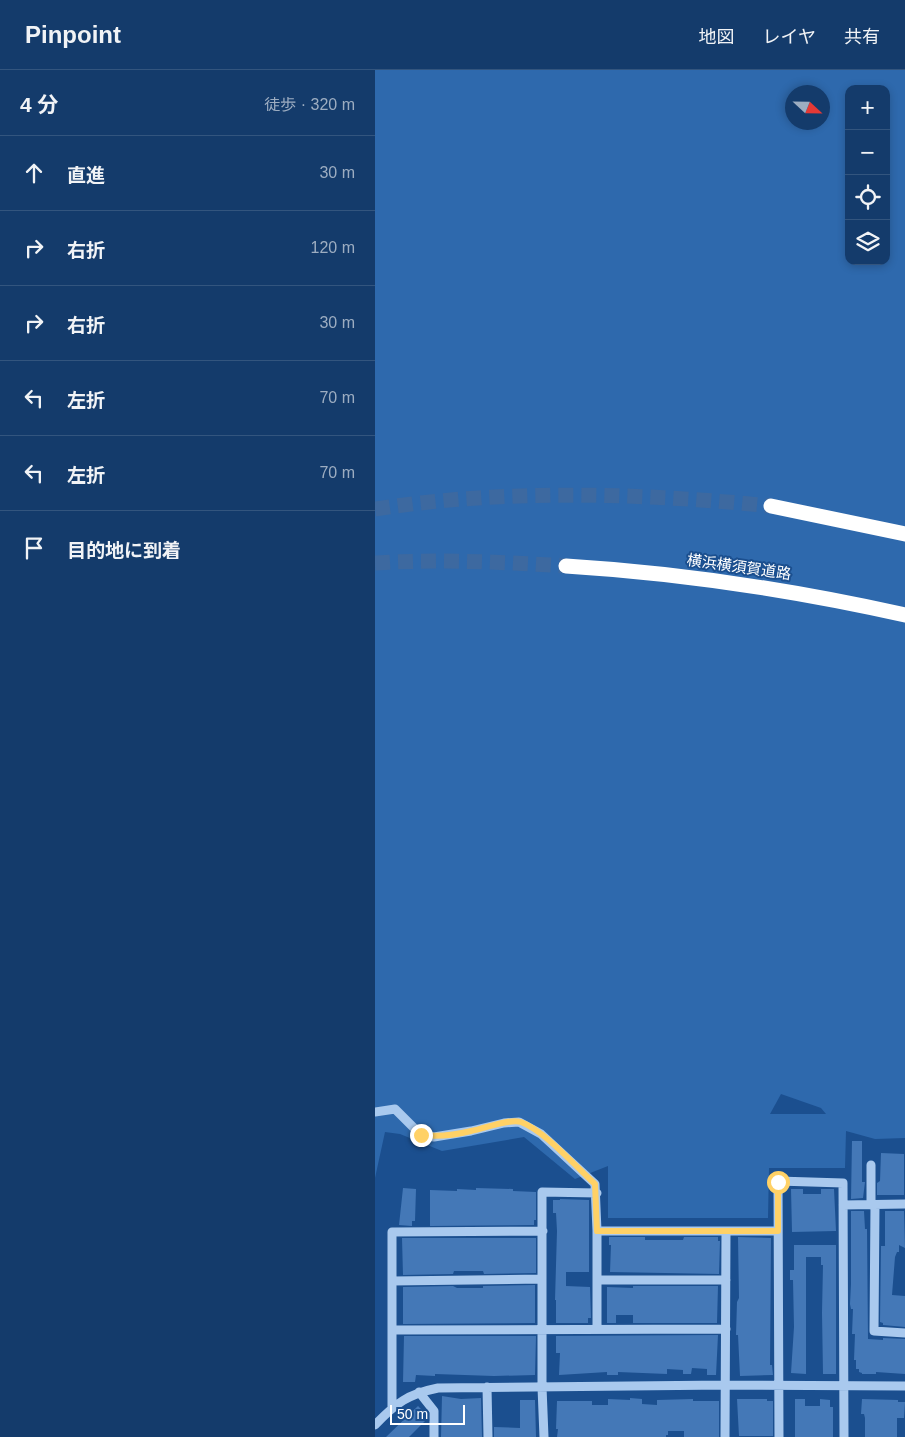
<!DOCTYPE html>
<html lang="ja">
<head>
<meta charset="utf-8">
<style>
	:root { --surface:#143b6b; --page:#1d4271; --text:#f1f3f6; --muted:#9dadc1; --line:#33557e }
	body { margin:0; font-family:Helvetica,"Noto Sans JP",sans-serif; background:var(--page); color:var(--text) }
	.controls { position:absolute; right:15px; top:15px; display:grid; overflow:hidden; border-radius:10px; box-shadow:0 2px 8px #0003 }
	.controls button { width:45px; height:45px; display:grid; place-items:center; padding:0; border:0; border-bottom:1px solid var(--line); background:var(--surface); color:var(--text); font:25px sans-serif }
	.compass { position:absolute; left:410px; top:15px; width:45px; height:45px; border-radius:50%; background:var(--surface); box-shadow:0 2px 8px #0003; rotate:112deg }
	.scale { position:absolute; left:15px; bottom:12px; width:75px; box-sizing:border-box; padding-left:5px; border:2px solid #fff; border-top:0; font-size:14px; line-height:18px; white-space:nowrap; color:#fff; -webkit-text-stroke:4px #1b4f8f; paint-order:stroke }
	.stop { position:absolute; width:15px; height:15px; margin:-11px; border:4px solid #ffd166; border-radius:50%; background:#fff }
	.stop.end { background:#ffd166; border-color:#fff; box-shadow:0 1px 5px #0008 }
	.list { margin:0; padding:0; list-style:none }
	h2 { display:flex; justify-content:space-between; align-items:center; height:65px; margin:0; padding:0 20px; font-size:21px }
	h2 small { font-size:16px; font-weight:400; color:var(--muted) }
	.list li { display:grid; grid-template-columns:32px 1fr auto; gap:15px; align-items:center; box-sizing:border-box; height:75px; padding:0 20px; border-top:1px solid var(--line) }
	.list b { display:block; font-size:19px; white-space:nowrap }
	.list em { font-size:16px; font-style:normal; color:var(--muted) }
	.icon { flex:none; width:28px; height:28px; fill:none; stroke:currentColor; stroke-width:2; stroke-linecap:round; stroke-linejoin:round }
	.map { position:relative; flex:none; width:530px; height:1367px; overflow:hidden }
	header { display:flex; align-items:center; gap:30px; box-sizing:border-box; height:70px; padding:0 25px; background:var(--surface); border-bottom:1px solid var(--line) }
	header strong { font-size:24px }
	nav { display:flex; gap:28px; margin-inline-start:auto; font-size:18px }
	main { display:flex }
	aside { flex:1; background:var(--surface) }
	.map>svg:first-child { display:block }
	.green { fill:#2e69ad; fill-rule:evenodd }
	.building { fill:#4478b7 }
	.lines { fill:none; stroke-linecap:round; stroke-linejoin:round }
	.highway-tunnel { stroke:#3d69a0; stroke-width:15; stroke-dasharray:15 8; stroke-linecap:butt }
	.minor { stroke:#a9c9ee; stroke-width:9 }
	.highway { stroke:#fff; stroke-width:15 }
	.route { stroke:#ffd166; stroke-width:6 }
	.labels { text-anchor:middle; stroke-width:4; stroke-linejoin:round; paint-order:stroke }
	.street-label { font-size:15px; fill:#fff; stroke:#1b4f8f }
</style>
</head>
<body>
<header>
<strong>Pinpoint</strong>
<nav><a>地図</a><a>レイヤ</a><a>共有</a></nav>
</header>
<main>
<aside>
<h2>4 分<small>徒歩 · 320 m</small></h2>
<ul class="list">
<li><svg class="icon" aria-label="ahead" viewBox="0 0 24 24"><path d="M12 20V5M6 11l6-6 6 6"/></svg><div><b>直進</b></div><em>30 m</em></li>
<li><svg class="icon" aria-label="right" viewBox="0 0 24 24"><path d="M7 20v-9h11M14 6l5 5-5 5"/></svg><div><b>右折</b></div><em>120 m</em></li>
<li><svg class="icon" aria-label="right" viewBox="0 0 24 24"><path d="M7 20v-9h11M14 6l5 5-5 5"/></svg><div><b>右折</b></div><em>30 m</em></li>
<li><svg class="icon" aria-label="left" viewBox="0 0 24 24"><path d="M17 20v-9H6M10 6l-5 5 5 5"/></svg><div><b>左折</b></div><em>70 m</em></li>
<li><svg class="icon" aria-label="left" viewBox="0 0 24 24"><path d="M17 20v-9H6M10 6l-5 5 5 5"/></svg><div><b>左折</b></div><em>70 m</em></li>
<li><svg class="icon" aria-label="arrive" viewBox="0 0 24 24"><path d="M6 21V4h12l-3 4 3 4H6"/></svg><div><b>目的地に到着</b></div></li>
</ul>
</aside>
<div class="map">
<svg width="530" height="1367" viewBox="0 0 530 1367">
	<rect width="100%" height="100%" fill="#1b4f8f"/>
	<path class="green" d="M 0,0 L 530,0 L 530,1068 L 500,1069 L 471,1061 L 470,1098 L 394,1098 L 393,1148 L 233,1148 L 233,1096 L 200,1109 L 149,1067 L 67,1081 L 25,1064 L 10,1062 L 0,1108 ZM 474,19 L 511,19 L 511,191 L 474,191 ZM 418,22 L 448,22 L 448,52 L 418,52 ZM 406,1024 L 446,1038 L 451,1044 L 395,1044 Z"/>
	<path class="building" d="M 477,1071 L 487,1071 L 487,1112 L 490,1112 L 488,1128 L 476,1129 Z
		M 506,1083 L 529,1084 L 529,1125 L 502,1125 L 502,1113 L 505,1111 Z
		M 28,1118 L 41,1119 L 40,1151 L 37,1151 L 37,1156 L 24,1155 Z
		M 101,1118 L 138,1119 L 138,1121 L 161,1122 L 161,1150 L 159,1150 L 159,1155 L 55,1156 L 55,1120 L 82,1121 L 82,1119 L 101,1120 Z
		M 416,1119 L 428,1119 L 428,1124 L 446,1124 L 446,1119 L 459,1119 L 461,1161 L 417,1162 Z
		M 185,1129 L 214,1130 L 214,1202 L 191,1202 L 191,1216 L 215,1217 L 216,1248 L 213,1248 L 213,1253 L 181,1253 L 181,1230 L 180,1230 L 182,1161 L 181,1143 L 178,1143 L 178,1130 L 185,1130 Z
		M 476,1141 L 489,1141 L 490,1159 L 492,1159 L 493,1269 L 508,1270 L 508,1268 L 530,1269 L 530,1304 L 501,1302 L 501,1304 L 487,1304 L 487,1303 L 484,1302 L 484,1299 L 481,1299 L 481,1290 L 479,1290 L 480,1264 L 477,1264 L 478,1239 L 476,1239 L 475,1234 L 476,1214 Z
		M 510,1141 L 529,1141 L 530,1178 L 524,1175 L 524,1182 L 522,1182 L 520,1187 L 517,1225 L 530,1226 L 530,1257 L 508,1255 L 508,1253 L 505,1252 L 506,1176 L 510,1176 Z
		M 234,1167 L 270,1167 L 270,1170 L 308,1170 L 309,1167 L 343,1167 L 343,1171 L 345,1171 L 344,1204 L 235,1202 L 236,1175 L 234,1175 Z
		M 363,1167 L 396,1168 L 395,1295 L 397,1295 L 398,1305 L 365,1306 L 363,1265 L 361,1265 L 362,1232 L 364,1228 Z
		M 27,1168 L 161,1168 L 161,1203 L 109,1204 L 108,1201 L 79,1201 L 78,1204 L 28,1205 Z
		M 419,1175 L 461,1175 L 461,1304 L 448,1304 L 447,1243 L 448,1195 L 446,1195 L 446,1187 L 431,1187 L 431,1304 L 416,1303 L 419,1257 L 418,1210 L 415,1210 L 415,1200 L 419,1200 Z
		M 160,1215 L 160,1253 L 28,1254 L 28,1217 L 78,1216 L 82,1218 L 108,1218 L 108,1216 Z
		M 258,1216 L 343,1216 L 342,1253 L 258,1253 L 258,1245 L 241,1245 L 241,1253 L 232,1253 L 232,1217 L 258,1218 Z
		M 343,1265 L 341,1305 L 332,1305 L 332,1299 L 317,1298 L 316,1304 L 308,1304 L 308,1300 L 292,1299 L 292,1304 L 243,1302 L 243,1305 L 232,1305 L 232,1302 L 184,1305 L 185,1283 L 181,1283 L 181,1266 Z
		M 29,1266 L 161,1266 L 160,1305 L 119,1306 L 60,1304 L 60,1306 L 41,1305 L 40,1312 L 28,1312 Z
		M 67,1326 L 86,1329 L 106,1328 L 107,1367 L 66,1367 Z
		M 255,1328 L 267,1329 L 267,1334 L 282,1335 L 282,1330 L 318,1329 L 318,1331 L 344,1331 L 344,1367 L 309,1367 L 309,1361 L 293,1361 L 293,1365 L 291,1365 L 291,1367 L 182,1367 L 183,1359 L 181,1359 L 182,1331 L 217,1331 L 217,1335 L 233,1335 L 233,1329 L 255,1330 Z
		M 362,1329 L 392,1329 L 392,1331 L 398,1331 L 398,1366 L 364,1366 Z
		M 420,1329 L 430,1329 L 430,1336 L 445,1336 L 445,1329 L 455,1330 L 455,1337 L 458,1337 L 458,1367 L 420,1367 Z
		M 487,1329 L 523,1330 L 523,1332 L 530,1332 L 529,1348 L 522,1348 L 522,1367 L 490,1367 L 490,1348 L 489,1344 L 486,1344 Z
		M 145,1330 L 160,1330 L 161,1367 L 119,1367 L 119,1357 L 145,1358 Z
		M 43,1336 L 53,1346 L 53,1348 L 34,1367 L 11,1367 Z"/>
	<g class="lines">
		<path class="highway-tunnel" d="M 0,439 C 129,419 266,423 396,436
			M 0,493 C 64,489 127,492 191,496"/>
		<path class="minor" d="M 0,1042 L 20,1039 L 46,1065 L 59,1067 L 96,1061 L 129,1053 L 144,1052 L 166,1064 L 220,1114 L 222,1161 L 222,1259
			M 496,1095 L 496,1135
			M 468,1135 L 530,1134
			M 500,1135 L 499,1261 L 530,1263
			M 222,1161 L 403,1161
			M 222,1210 L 351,1210
			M 18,1211 L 167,1209
			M 17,1260 L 351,1259
			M 112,1317 L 113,1367
			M 44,1322 L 59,1341 L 59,1367
			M 17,1338 L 17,1162 L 168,1161
			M 0,1355 C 21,1333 33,1324 63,1318 L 351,1315 L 530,1316
			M 169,1367 L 167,1317 L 167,1122 L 222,1123
			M 350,1367 L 351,1161
			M 404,1367 L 403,1111 L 468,1113 L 469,1367"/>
		<path class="highway" d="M 396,436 L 530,464
			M 191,496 C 305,503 418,520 530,545"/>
	</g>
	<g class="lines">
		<path class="route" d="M 46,1065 C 63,1067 80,1065 96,1061 C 109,1059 134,1048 146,1052 C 170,1061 200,1096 220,1114 L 222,1161 L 403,1161 L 403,1112"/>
	</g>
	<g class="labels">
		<g class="street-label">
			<text transform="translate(364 497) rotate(8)" y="5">横浜横須賀道路</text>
		</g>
	</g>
</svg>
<div class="controls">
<button>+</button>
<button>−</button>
<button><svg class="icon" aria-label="locate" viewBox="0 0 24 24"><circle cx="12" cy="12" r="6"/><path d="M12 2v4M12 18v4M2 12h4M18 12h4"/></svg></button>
<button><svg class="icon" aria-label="layers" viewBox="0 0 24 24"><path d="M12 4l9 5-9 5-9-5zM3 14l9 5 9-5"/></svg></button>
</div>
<svg class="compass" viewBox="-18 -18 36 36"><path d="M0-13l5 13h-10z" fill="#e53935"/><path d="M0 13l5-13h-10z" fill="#9dadc1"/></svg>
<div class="scale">50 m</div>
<div class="stop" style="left:403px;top:1112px"></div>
<div class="stop end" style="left:46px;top:1065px"></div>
</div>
</main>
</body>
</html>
